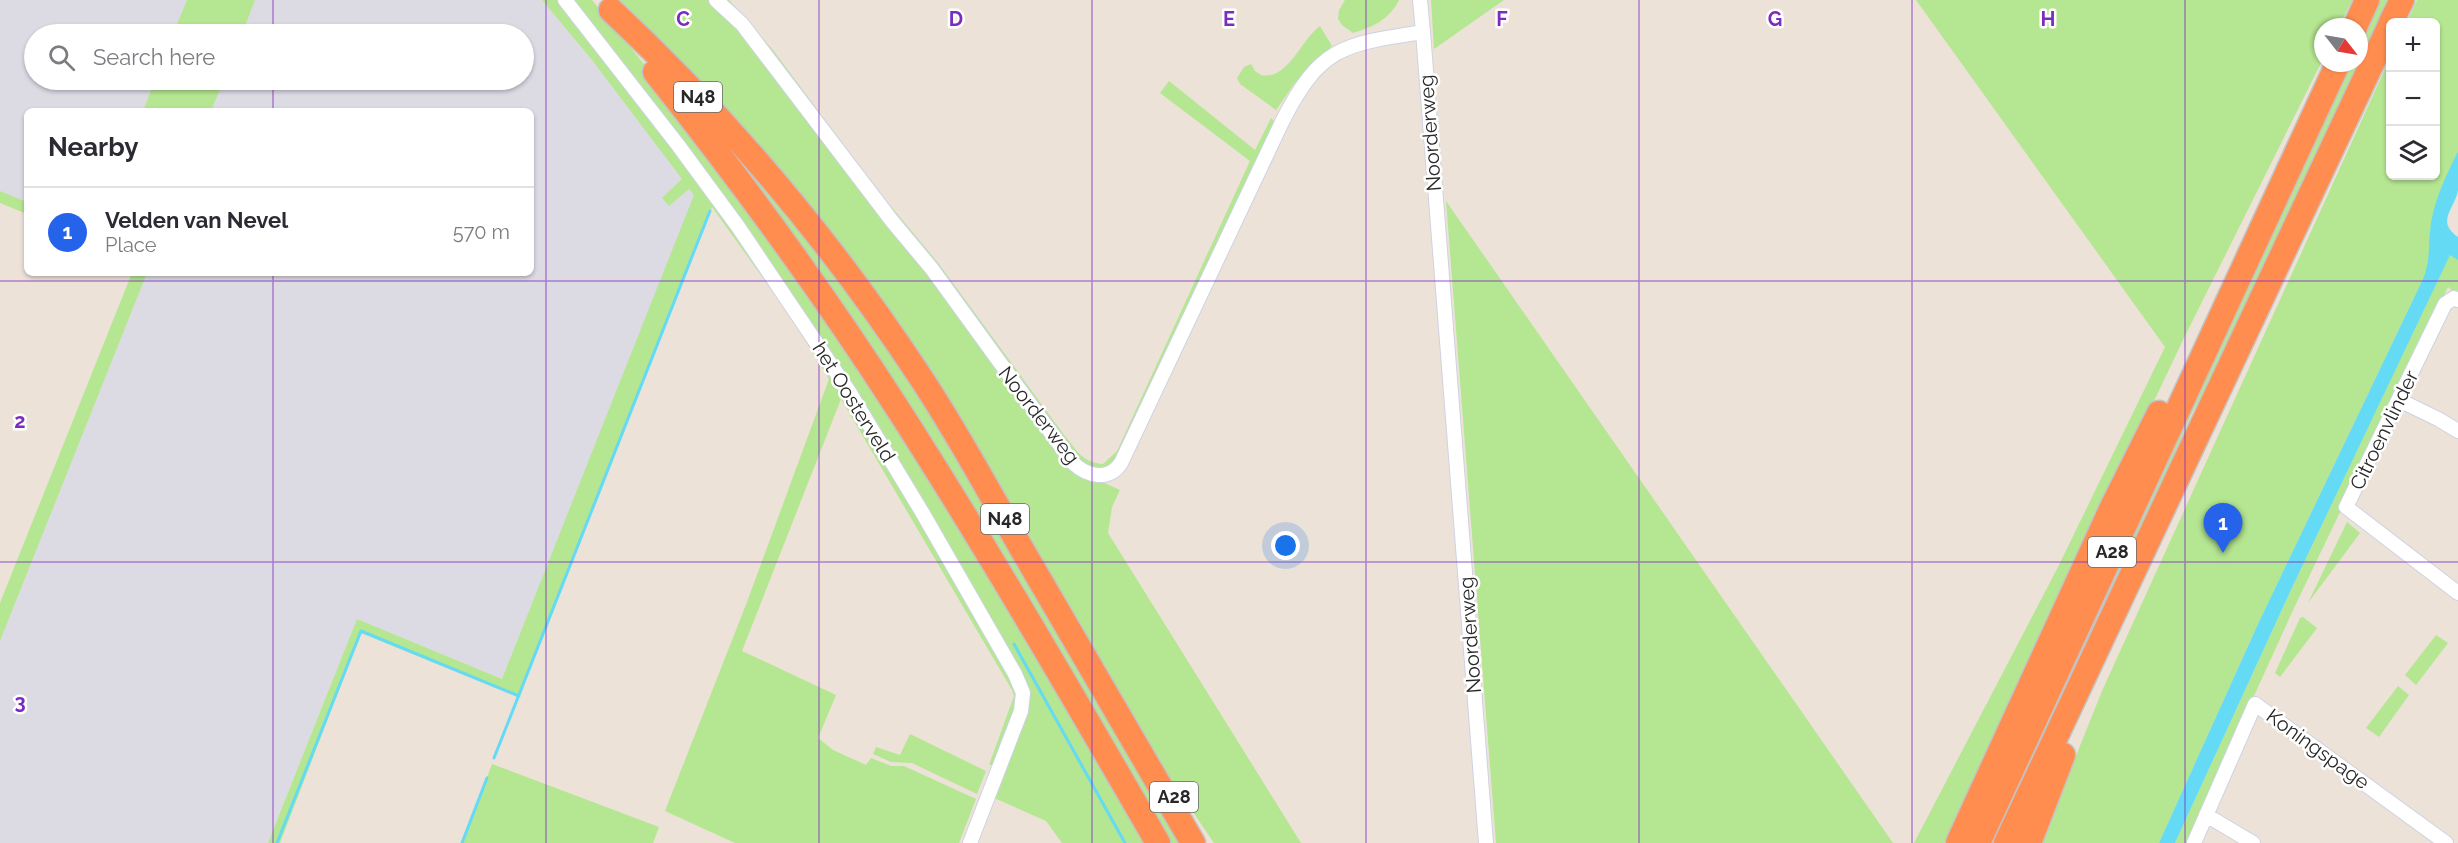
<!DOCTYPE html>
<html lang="en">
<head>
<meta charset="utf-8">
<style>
	:root { --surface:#fff; --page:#f7f7f7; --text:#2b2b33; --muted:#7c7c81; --line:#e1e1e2; --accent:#2563eb }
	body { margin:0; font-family:Raleway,sans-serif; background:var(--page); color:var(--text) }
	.controls { position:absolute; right:18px; top:18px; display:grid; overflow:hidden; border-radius:9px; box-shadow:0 2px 4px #0004 }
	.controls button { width:54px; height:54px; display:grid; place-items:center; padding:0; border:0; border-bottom:2px solid var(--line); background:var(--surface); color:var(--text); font:30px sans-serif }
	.compass { position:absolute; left:2314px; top:18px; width:54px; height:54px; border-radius:50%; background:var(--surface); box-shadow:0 2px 4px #0004; rotate:121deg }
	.you { position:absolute; left:1286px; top:546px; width:21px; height:21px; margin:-15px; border:4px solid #fff; border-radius:50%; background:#1a73e8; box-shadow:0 0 0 9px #1a73e833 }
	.badge { display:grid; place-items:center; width:39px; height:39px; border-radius:50%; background:var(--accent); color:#fff; font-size:20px; font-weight:700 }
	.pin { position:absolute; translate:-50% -50px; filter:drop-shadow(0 2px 3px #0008) }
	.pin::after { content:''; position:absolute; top:32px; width:21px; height:18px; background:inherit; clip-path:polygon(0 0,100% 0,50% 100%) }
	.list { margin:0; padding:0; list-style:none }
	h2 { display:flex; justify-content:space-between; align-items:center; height:78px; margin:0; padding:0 24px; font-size:26px }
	h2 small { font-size:20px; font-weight:400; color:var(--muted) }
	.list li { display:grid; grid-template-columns:39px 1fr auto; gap:18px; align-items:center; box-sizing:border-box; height:90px; padding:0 24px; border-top:2px solid var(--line) }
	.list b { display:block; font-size:22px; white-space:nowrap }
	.list p { margin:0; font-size:20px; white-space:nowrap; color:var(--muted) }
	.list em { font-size:20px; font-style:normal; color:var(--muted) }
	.icon { flex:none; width:33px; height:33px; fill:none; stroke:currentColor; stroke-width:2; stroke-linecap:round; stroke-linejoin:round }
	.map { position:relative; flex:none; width:2458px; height:843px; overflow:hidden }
	.search { position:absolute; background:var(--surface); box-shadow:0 2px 4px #0004; left:24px; top:24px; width:510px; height:66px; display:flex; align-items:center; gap:15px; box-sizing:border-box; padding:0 21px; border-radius:33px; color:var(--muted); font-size:22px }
	.panel { position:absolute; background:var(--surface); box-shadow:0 2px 4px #0004; left:24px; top:108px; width:510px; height:168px; border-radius:9px }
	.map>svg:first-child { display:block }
	.industrial { fill:#dcdae3 }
	.green { fill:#b5e691 }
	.water { fill:#64daf5 }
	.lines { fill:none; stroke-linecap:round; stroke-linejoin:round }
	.stream { stroke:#64daf5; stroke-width:3 }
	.street-casing { stroke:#cdd3e2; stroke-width:16 }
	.highway-casing { stroke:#c3c3c3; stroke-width:27 }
	.street { stroke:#fff; stroke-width:14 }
	.highway { stroke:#ff8d50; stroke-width:24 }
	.grid { fill:none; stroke:#7b2cbf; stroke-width:1.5; stroke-opacity:0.55 }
	.labels { text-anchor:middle; stroke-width:5; stroke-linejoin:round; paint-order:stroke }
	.shield { fill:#fff; stroke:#686868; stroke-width:1.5 }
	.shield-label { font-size:18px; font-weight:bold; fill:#282828 }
	.street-label { font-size:20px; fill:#282828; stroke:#fff }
	.grid-label { font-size:20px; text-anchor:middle; font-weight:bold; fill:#7b2cbf; stroke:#fff; stroke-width:5; stroke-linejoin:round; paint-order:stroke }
</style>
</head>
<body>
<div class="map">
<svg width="2458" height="843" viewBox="0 0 2458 843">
	<rect width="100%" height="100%" fill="#ece2d8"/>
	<path class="industrial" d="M 0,0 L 187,0 L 173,34 L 34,34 L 34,80 L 155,80 L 143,111 L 27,111 L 27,202 L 0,191 Z
		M 255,0 L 542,0 L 592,60 L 683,180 L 663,199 L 669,206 L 689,188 L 695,195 L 502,679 L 357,619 L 268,843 L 0,843 L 0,641 L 147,273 L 531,273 L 531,111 L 211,111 L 224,80 L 524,80 L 524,34 L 242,34 Z"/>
	<path class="green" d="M 187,0 L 255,0 L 242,34 L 173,34 Z
		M 542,0 L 561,0 L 710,192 L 834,375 L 991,636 L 1020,700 L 994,765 L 989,765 L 1014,696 L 1012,690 L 841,399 L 742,651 L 836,695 L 818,738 L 833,750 L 866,765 L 871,758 L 891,766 L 904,766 L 976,799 L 959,843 L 735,843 L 665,811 L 747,602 L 829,379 L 788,313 L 712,207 L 518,697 L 361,633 L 280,843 L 268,843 L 357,619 L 502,679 L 694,195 L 689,189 L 669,206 L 662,198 L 682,179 L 592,60 Z
		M 568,0 L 592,0 L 661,85 L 890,406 L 1145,843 L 1062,843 L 1046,821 L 992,797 L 1026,707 L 868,417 Z
		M 612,0 L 711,0 L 732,17 L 1078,471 L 1120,490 L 1112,507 L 1108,533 L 1301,843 L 1214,843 L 1146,743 L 937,393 Z
		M 721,0 L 729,0 L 773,50 L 874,186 L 939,264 L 1064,435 C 1077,450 1081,462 1103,464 L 1117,451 L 1250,161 L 1160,93 L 1169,81 L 1255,150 L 1271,118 L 1274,121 L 1276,127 L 1114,463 L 1105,470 L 1084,467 Z
		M 1345,0 L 1399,0 C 1390,19 1373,27 1353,33 L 1342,25 L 1338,19 L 1339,10 Z
		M 1431,0 L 1504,0 L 1434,49 Z
		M 1916,0 L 2352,0 L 2339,27 L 2323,27 L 2323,59 L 2183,340 L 1944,843 L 1914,843 L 2058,567 L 2165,347 Z
		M 2375,0 L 2391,0 L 2218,366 L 2192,413 L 2147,518 L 1996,843 L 1987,843 L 2345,63 L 2359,63 L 2359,33 Z
		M 2417,0 L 2458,0 L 2458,151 L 2436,203 L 2429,265 L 2423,279 L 2258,624 L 2159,843 L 2041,843 L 2102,691 L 2390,58 L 2390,176 L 2436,176 L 2436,22 L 2407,22 Z
		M 1320,26 L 1332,46 L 1294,84 L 1276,110 L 1240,84 L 1237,78 L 1244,67 L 1251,64 L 1255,71 L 1261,75 C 1288,81 1302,38 1320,26 Z
		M 670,72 L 736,143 L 913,377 L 1189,843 L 1165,843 Z
		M 155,80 L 224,80 L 211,111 L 143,111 Z
		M 0,191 L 27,202 L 27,214 L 0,203 Z
		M 1446,201 L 1893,843 L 1496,843 Z
		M 2450,254 L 2458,260 L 2458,295 L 2448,287 L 2294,608 L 2187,843 L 2175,843 L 2290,592 Z
		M 132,273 L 147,273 L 0,641 L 0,603 Z
		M 2347,522 L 2360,533 L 2308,603 Z
		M 2303,617 L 2317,628 L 2280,677 L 2275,673 L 2300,618 Z
		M 2436,635 L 2448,643 L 2416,685 L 2405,675 Z
		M 2398,686 L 2409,695 L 2379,737 L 2366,728 Z
		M 910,734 L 986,771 L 977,794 L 912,763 L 891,762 L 873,754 L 876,747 L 900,755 Z
		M 492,764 L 659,827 L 653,843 L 462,843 Z"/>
	<path class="water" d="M 2458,151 C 2458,163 2458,178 2458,190 C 2455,209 2435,221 2458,237 L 2458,260 L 2450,255 L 2290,592 L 2175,843 L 2159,843 L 2258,624 L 2423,279 C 2431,260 2428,243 2431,223 C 2435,198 2447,174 2458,151 Z"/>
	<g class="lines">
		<path class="stream" d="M 1014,644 L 1125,843
			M 494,758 L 710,211
			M 277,843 L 361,631 L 519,696
			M 462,843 L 487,778"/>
		<g class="street-casing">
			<path id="street" d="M 565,0 L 678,145 L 739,228 L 850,393 L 922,512 L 1015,674 L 1023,693 L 1021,711 L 970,843
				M 716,0 L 742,24 L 892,221 L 932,269 L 1073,463 C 1088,477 1109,481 1121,463 L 1282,122 C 1320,46 1344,44 1423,32 L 1420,0
				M 1423,32 L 1486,843
				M 2458,300 L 2454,298 L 2445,304 L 2346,507 L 2458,593
				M 2399,400 L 2438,419 L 2458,431
				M 2206,815 L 2253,843
				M 2194,843 L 2255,704 L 2446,843"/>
		</g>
		<g class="highway-casing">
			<path id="highway" d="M 611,10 C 728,119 833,244 921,378 C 957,432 988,490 1020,546 C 1078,645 1135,744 1193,843
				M 2391,22 L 2402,0
				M 2355,27 L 2367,0
				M 655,72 C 740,179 822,291 896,406 C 988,549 1073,696 1158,843
				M 1958,843 L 2113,505 L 2159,413
				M 1978,843 L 2338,63
				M 2006,843 L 2390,25
				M 2029,843 L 2063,755"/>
		</g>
		<use href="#street" class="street"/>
		<use href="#highway" class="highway"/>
	</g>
	<path class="grid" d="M 273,0 L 273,34M 546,0 L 546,843M 819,0 L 819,843M 1092,0 L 1092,843M 1366,0 L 1366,843M 1639,0 L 1639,843M 1912,0 L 1912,843M 2185,0 L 2185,843M 273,80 L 273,111M 273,273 L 273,843M 0,281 L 2458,281M 0,562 L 2458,562"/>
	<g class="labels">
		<g class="shield">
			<rect x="674" y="82" width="48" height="30" rx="4.5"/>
			<rect x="981" y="504" width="48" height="30" rx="4.5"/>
			<rect x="2088" y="537" width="48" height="30" rx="4.5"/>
			<rect x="1150" y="782" width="48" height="30" rx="4.5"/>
		</g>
		<g class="shield-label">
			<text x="698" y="103">N48</text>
			<text x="1005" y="525">N48</text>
			<text x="2112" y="558">A28</text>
			<text x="1174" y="803">A28</text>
		</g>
		<g class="street-label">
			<text transform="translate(1430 133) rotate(-94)" y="7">Noorderweg</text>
			<text transform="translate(854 402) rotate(58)" y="7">het Oosterveld</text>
			<text transform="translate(1039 415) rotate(52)" y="7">Noorderweg</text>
			<text transform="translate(2384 430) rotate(-64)" y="7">Citroenvlinder</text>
			<text transform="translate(1470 635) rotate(-94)" y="7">Noorderweg</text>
			<text transform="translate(2318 749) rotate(36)" y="7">Koningspage</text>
		</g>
	</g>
	<g class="grid-label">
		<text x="683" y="26">C</text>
		<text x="956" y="26">D</text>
		<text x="1229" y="26">E</text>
		<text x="1502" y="26">F</text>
		<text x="1775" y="26">G</text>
		<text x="2048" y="26">H</text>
		<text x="20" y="428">2</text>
		<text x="20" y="709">3</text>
	</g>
</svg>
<div class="controls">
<button>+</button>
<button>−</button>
<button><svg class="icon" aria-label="layers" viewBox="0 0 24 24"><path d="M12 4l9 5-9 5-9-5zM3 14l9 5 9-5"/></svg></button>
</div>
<svg class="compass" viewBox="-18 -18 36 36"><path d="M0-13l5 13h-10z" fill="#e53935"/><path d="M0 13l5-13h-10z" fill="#7c7c81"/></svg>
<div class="you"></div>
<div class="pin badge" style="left:2223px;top:553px">1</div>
<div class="search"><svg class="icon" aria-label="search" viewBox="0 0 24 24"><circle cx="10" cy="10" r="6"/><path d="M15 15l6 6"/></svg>Search here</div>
<section class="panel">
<h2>Nearby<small></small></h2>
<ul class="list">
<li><span class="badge">1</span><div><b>Velden van Nevel</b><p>Place</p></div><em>570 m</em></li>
</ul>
</section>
</div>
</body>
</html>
